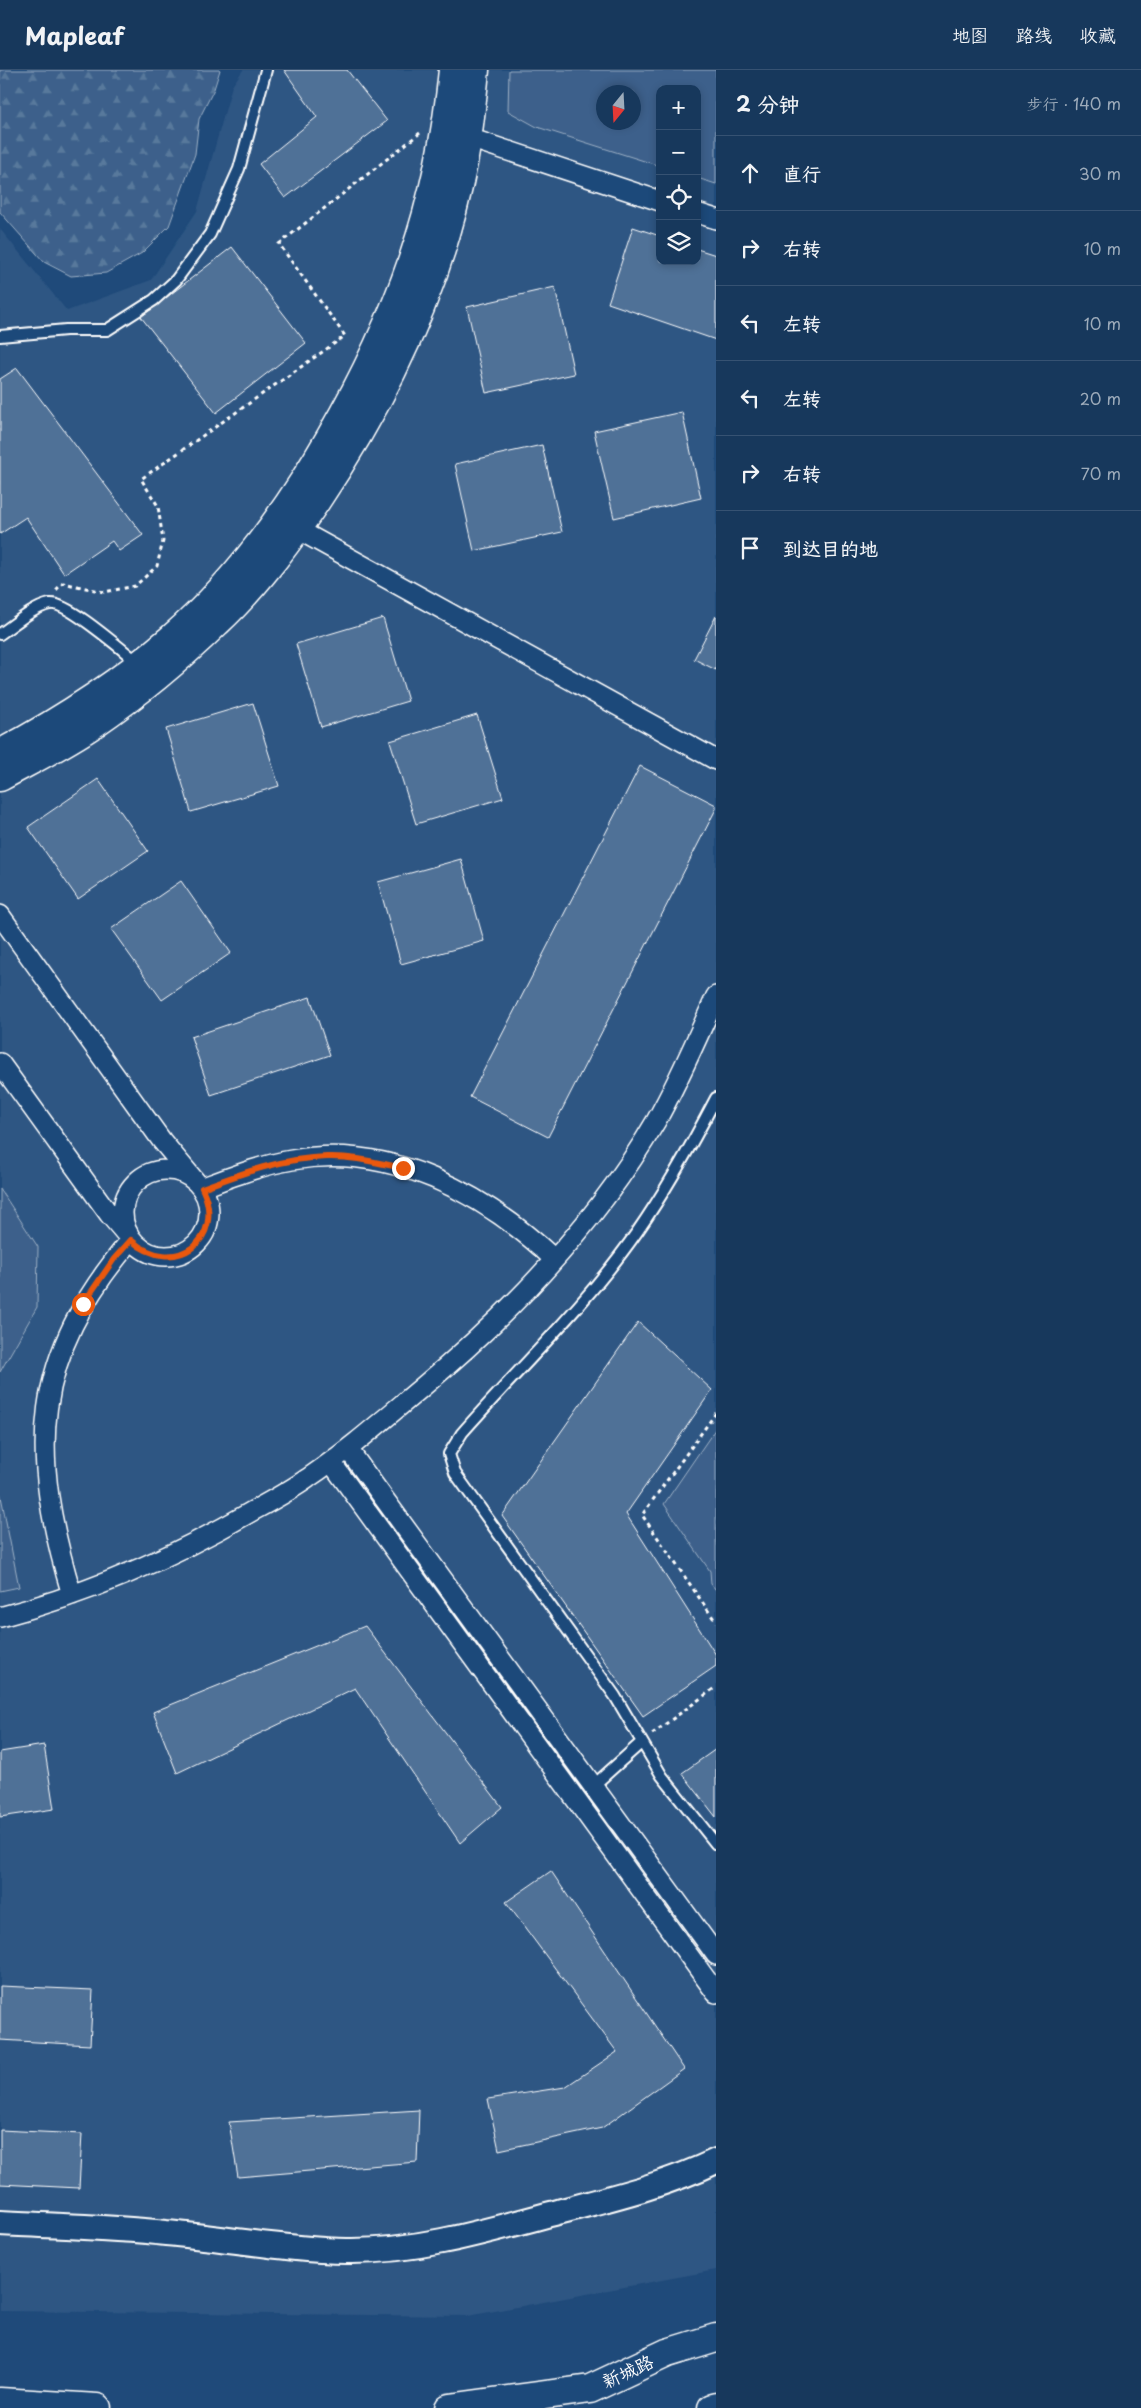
<!DOCTYPE html>
<html lang="zh">
<head>
<meta charset="utf-8">
<style>
	:root { --surface:#17385c; --page:#244365; --text:#f1f3f6; --muted:#9eacbb; --line:#365272 }
	body { margin:0; font-family:"Playpen Sans","LXGW WenKai TC",sans-serif; background:var(--page); color:var(--text) }
	.controls { position:absolute; right:15px; top:15px; display:grid; overflow:hidden; border-radius:10px; box-shadow:0 2px 8px #0003 }
	.controls button { width:45px; height:45px; display:grid; place-items:center; padding:0; border:0; border-bottom:1px solid var(--line); background:var(--surface); color:var(--text); font:25px sans-serif }
	.compass { position:absolute; left:596px; top:15px; width:45px; height:45px; border-radius:50%; background:var(--surface); box-shadow:0 2px 8px #0003; rotate:198deg }
	.stop { position:absolute; width:15px; height:15px; margin:-11px; border:4px solid #ea580c; border-radius:50%; background:#fff }
	.stop.end { background:#ea580c; border-color:#fff; box-shadow:0 1px 5px #0008 }
	.list { margin:0; padding:0; list-style:none }
	h2 { display:flex; justify-content:space-between; align-items:center; height:65px; margin:0; padding:0 20px; font-size:21px }
	h2 small { font-size:16px; font-weight:400; color:var(--muted) }
	.list li { display:grid; grid-template-columns:32px 1fr auto; gap:15px; align-items:center; box-sizing:border-box; height:75px; padding:0 20px; border-top:1px solid var(--line) }
	.list b { display:block; font-size:19px; white-space:nowrap }
	.list em { font-size:16px; font-style:normal; color:var(--muted) }
	.icon { flex:none; width:28px; height:28px; fill:none; stroke:currentColor; stroke-width:2; stroke-linecap:round; stroke-linejoin:round }
	.map { position:relative; flex:none; width:716px; height:2338px; overflow:hidden }
	header { display:flex; align-items:center; gap:30px; box-sizing:border-box; height:70px; padding:0 25px; background:var(--surface); border-bottom:1px solid var(--line) }
	header strong { font-size:24px }
	nav { display:flex; gap:28px; margin-inline-start:auto; font-size:18px }
	main { display:flex }
	aside { flex:1; background:var(--surface) }
	.map>svg:first-child { display:block }
	.built { fill:#2e5683; fill-rule:evenodd }
	.grass { fill:#3c618b; stroke:#9eb0c5; fill-rule:evenodd }
	.forest { fill:url(#forest-firs); stroke:#9eb0c5 }
	.building { fill:#507197; stroke:#fff }
	.lines { fill:none; stroke-linecap:round; stroke-linejoin:round }
	.service-casing { stroke:#fff; stroke-width:14 }
	.minor-casing { stroke:#fff; stroke-width:22 }
	.tertiary-casing { stroke:#fff; stroke-width:28 }
	.secondary-casing { stroke:#fff; stroke-width:31 }
	.primary-casing { stroke:#fff; stroke-width:31 }
	.path { stroke:#fff; stroke-width:3; stroke-dasharray:4 4; stroke-linecap:butt }
	.service { stroke:#1f4a7a; stroke-width:10 }
	.minor { stroke:#1f4a7a; stroke-width:19 }
	.tertiary { stroke:#1f4a7a; stroke-width:24 }
	.secondary { stroke:#1f4a7a; stroke-width:28 }
	.primary { stroke:#1f4a7a; stroke-width:28 }
	.route { stroke:#ea580c; stroke-width:6 }
	.labels { text-anchor:middle; stroke-width:4.5; stroke-linejoin:round; paint-order:stroke }
	.street-label { font-size:18px; fill:#fff; stroke:#1f4a7a }
</style>
</head>
<body>
<header>
<strong>Mapleaf</strong>
<nav><a>地图</a><a>路线</a><a>收藏</a></nav>
</header>
<main>
<div class="map">
<svg width="716" height="2338" viewBox="0 0 716 2338">
	<defs>
		<pattern id="forest-firs" width="22" height="20" patternUnits="userSpaceOnUse" patternTransform="scale(1.25)"><rect width="22" height="20" fill="#3c618b"/><path d="M5 1l3.5 6h-7zM16 11l3.5 6h-7z" fill="#59799c"/></pattern>
	</defs>
	<rect width="100%" height="100%" fill="#1f4a7a"/>
	<filter id="ink" filterUnits="userSpaceOnUse"><feTurbulence type="fractalNoise" baseFrequency=".02" numOctaves="2"/><feDisplacementMap in="SourceGraphic" scale="10" xChannelSelector="R" yChannelSelector="G"/><feConvolveMatrix kernelMatrix="1 2 1 2 8 2 1 2 1" color-interpolation-filters="sRGB"/></filter>
	<g filter="url(#ink)">
		<path class="built" d="M 243,0 L 716,0 L 716,2200 L 468,2246 L 0,2241 L 0,159 L 67,241 L 151,210 L 197,141 L 232,16 ZM 660,19 L 697,19 L 697,191 L 660,191 ZM 604,22 L 634,22 L 634,52 L 604,52 Z"/>
		<path class="grass" d="M 509,0 L 716,0 L 716,114 L 697,108 L 697,19 L 660,19 L 660,96 L 537,57 L 508,41 ZM 634,22 L 634,52 L 604,52 L 604,22 Z
			M 0,1119 L 38,1177 L 37,1237 L 0,1302 Z
			M 716,1358 L 716,1520 L 711,1514 L 710,1501 L 664,1434 Z
			M 0,1421 L 19,1517 L 0,1521 Z"/>
		<path class="forest" d="M 0,0 L 220,0 L 214,19 L 199,49 L 195,84 L 169,156 L 142,183 L 106,203 L 71,206 L 44,192 L 0,142 Z"/>
		<path class="building" d="M 284,0 L 347,0 L 387,51 L 285,128 L 259,94 L 317,47 Z
			M 633,157 L 660,166 L 660,191 L 697,191 L 697,179 L 716,185 L 716,270 L 608,233 Z
			M 232,177 L 306,273 L 216,343 L 141,247 Z
			M 555,217 L 574,304 L 486,323 L 467,237 Z
			M 17,298 L 143,465 L 119,481 L 112,471 L 64,504 L 26,447 L 0,464 L 0,309 Z
			M 682,342 L 701,428 L 614,448 L 594,361 Z
			M 542,375 L 562,462 L 474,481 L 455,394 Z
			M 716,546 L 716,600 L 694,589 Z
			M 383,548 L 408,631 L 321,657 L 296,574 Z
			M 253,633 L 279,716 L 191,742 L 166,659 Z
			M 477,645 L 503,728 L 416,754 L 390,671 Z
			M 640,696 L 716,735 L 716,739 L 548,1067 L 470,1027 Z
			M 98,709 L 148,781 L 78,829 L 28,757 Z
			M 461,789 L 484,871 L 401,894 L 378,812 Z
			M 181,811 L 231,883 L 162,930 L 111,859 Z
			M 310,927 L 330,985 L 211,1025 L 191,967 Z
			M 638,1252 L 712,1320 L 626,1444 L 716,1585 L 716,1596 L 643,1646 L 502,1446 Z
			M 365,1556 L 502,1737 L 460,1773 L 355,1618 L 177,1703 L 153,1642 Z
			M 44,1675 L 54,1739 L 0,1747 L 0,1682 Z
			M 716,1679 L 716,1747 L 682,1703 Z
			M 551,1801 L 684,1999 L 602,2058 L 499,2080 L 488,2029 L 565,2017 L 617,1982 L 506,1832 Z
			M 0,1916 L 93,1920 L 90,1975 L 0,1970 Z
			M 419,2040 L 417,2092 L 238,2107 L 229,2052 Z
			M 0,2060 L 82,2064 L 79,2118 L 0,2114 Z"/>
		<g class="lines">
			<g class="service-casing">
				<path id="service" d="M 0,266 L 66,260 L 107,260 L 154,230 L 176,210 L 210,164 L 239,99 L 266,0
					M 0,564 C 15,554 32,538 50,534 C 67,531 123,581 140,594
					M 642,1672 L 662,1706 L 716,1774
					M 593,1716 L 642,1672 L 615,1626 L 455,1403 L 449,1384 L 462,1363 C 520,1297 586,1235 637,1162 C 667,1119 692,1074 716,1028"/>
			</g>
			<g class="minor-casing">
				<path id="minor" d="M 457,64 L 660,131
					M 697,143 L 716,149
					M 286,453 L 716,690
					M 0,845 L 162,1071 L 201,1118 C 231,1107 261,1095 292,1090 C 390,1072 485,1124 554,1189
					M 0,993 L 109,1144 L 131,1170 C 30,1288 29,1382 72,1525
					M123 1143a43 43 0 1 1 86 0a43 43 0 1 1-86 0Z
					M 348,1379 L 716,1885
					M 331,1392 L 716,1923
					M 0,1547 C 88,1524 171,1488 249,1443 C 269,1432 290,1421 308,1408 C 348,1381 383,1350 420,1319 C 511,1243 596,1154 656,1051 C 679,1011 697,968 716,926"/>
			</g>
			<g class="tertiary-casing">
				<path id="tertiary" d="M 0,2153 C 55,2156 111,2157 166,2163 C 226,2168 286,2180 347,2181 C 418,2182 490,2160 558,2142 C 611,2128 666,2115 716,2091"/>
			</g>
			<g class="secondary-casing">
				<path id="secondary" d="M 0,684 C 61,651 118,615 171,569 C 237,512 287,443 330,368 C 399,248 440,138 453,0
					M 0,707 C 31,690 64,674 93,654 C 137,624 179,589 217,552 C 255,517 287,473 316,431 C 384,330 440,214 463,93 C 469,62 472,31 475,0"/>
			</g>
			<g class="primary-casing">
				<path id="primary" d="M 0,2332 L 97,2338
					M 449,2338 L 590,2319 L 667,2283 L 716,2268
					M 712,2338 L 716,2337"/>
			</g>
			<path class="path" d="M 56,520 L 63,513 L 104,522 L 135,516 L 157,496 L 163,471 L 158,436 L 141,409 L 345,266 L 279,174 L 420,63
				M 716,1343 L 642,1445 L 716,1552
				M 652,1664 L 716,1617"/>
			<use href="#service" class="service"/>
			<use href="#minor" class="minor"/>
			<use href="#tertiary" class="tertiary"/>
			<use href="#secondary" class="secondary"/>
			<use href="#primary" class="primary"/>
		</g>
	</g>
	<g class="lines" filter="url(#ink)">
		<path class="route" d="M 83,1234 L 114,1189 L 131,1170 C 174,1208 227,1170 202,1118 C 242,1103 283,1088 327,1087 C 352,1086 378,1093 403,1098"/>
	</g>
	<g class="labels">
		<g class="street-label">
			<text transform="translate(628 2302) rotate(-25)" y="6">新城路</text>
		</g>
	</g>
</svg>
<div class="controls">
<button>+</button>
<button>−</button>
<button><svg class="icon" aria-label="locate" viewBox="0 0 24 24"><circle cx="12" cy="12" r="6"/><path d="M12 2v4M12 18v4M2 12h4M18 12h4"/></svg></button>
<button><svg class="icon" aria-label="layers" viewBox="0 0 24 24"><path d="M12 4l9 5-9 5-9-5zM3 14l9 5 9-5"/></svg></button>
</div>
<svg class="compass" viewBox="-18 -18 36 36"><path d="M0-13l5 13h-10z" fill="#e53935"/><path d="M0 13l5-13h-10z" fill="#9eacbb"/></svg>
<div class="stop" style="left:83px;top:1234px"></div>
<div class="stop end" style="left:403px;top:1098px"></div>
</div>
<aside>
<h2>2 分钟<small>步行 · 140 m</small></h2>
<ul class="list">
<li><svg class="icon" aria-label="ahead" viewBox="0 0 24 24"><path d="M12 20V5M6 11l6-6 6 6"/></svg><div><b>直行</b></div><em>30 m</em></li>
<li><svg class="icon" aria-label="right" viewBox="0 0 24 24"><path d="M7 20v-9h11M14 6l5 5-5 5"/></svg><div><b>右转</b></div><em>10 m</em></li>
<li><svg class="icon" aria-label="left" viewBox="0 0 24 24"><path d="M17 20v-9H6M10 6l-5 5 5 5"/></svg><div><b>左转</b></div><em>10 m</em></li>
<li><svg class="icon" aria-label="left" viewBox="0 0 24 24"><path d="M17 20v-9H6M10 6l-5 5 5 5"/></svg><div><b>左转</b></div><em>20 m</em></li>
<li><svg class="icon" aria-label="right" viewBox="0 0 24 24"><path d="M7 20v-9h11M14 6l5 5-5 5"/></svg><div><b>右转</b></div><em>70 m</em></li>
<li><svg class="icon" aria-label="arrive" viewBox="0 0 24 24"><path d="M6 21V4h12l-3 4 3 4H6"/></svg><div><b>到达目的地</b></div></li>
</ul>
</aside>
</main>
</body>
</html>
